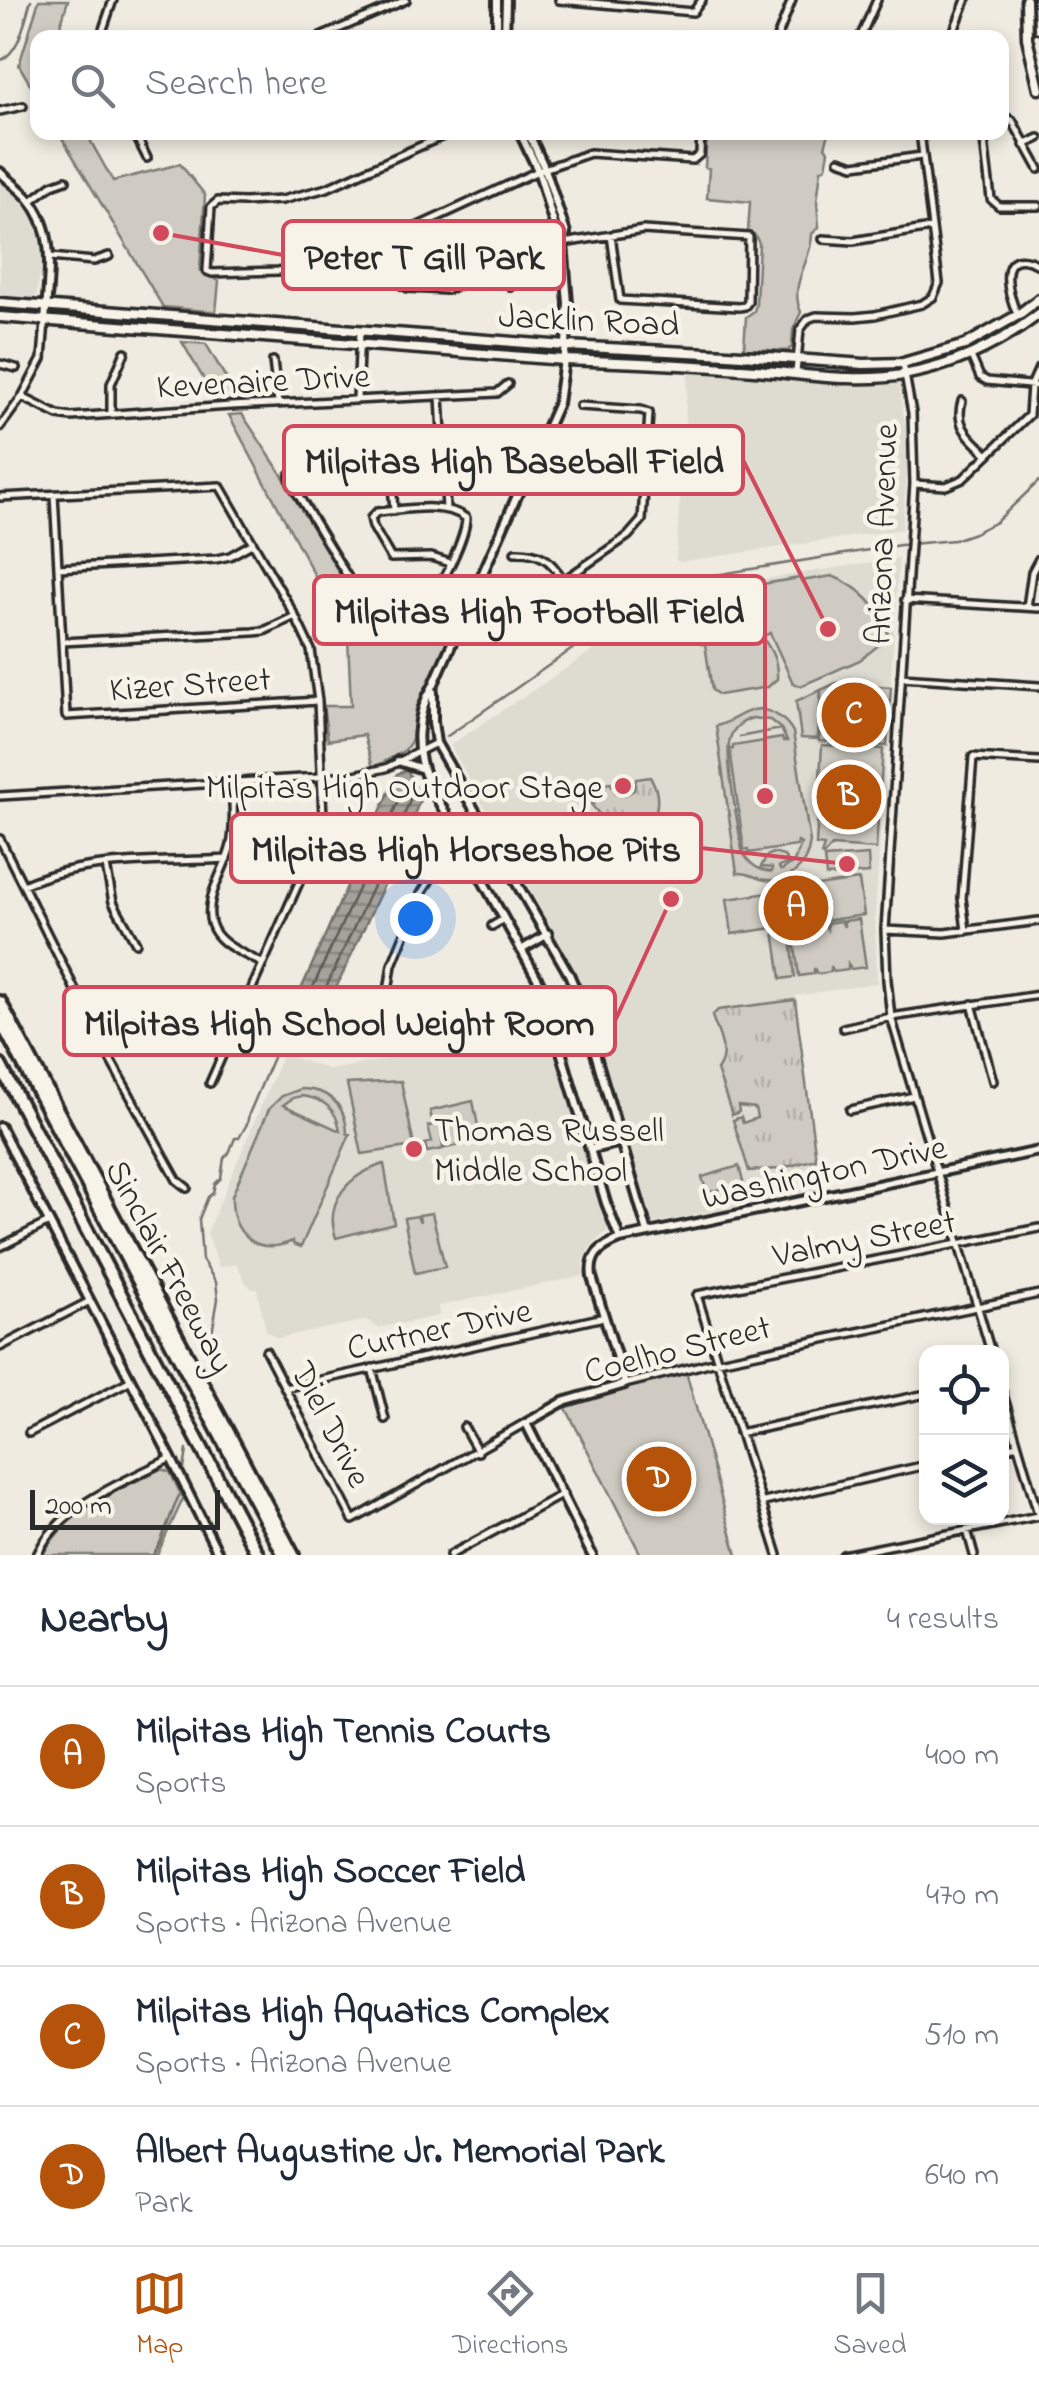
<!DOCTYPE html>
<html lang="en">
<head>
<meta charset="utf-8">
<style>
	:root { --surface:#fff; --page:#f2f2f3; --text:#1f2937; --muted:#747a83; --line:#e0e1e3; --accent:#b45309 }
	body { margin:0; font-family:"Indie Flower",sans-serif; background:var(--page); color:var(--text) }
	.controls { position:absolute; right:30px; bottom:30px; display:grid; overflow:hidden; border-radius:20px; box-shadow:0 5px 15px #0003 }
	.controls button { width:90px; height:90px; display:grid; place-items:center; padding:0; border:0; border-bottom:2px solid var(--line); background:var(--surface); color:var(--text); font:50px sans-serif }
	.scale { position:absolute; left:30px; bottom:25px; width:190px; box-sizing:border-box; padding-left:10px; border:5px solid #2b2b2b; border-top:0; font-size:28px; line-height:35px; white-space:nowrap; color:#2b2b2b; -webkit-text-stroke:8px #f7f3e8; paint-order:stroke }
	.you { position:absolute; left:415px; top:918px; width:35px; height:35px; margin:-25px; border:8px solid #fff; border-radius:50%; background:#1a73e8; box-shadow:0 0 0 15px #1a73e833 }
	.badge { display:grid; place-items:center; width:65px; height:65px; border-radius:50%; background:var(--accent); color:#fff; font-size:32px; font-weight:700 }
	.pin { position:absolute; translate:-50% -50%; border:5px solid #fff; box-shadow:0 2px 10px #0006 }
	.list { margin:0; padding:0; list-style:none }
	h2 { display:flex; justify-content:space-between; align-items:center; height:130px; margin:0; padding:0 40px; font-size:42px }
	h2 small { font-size:32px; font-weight:400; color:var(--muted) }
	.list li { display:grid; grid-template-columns:65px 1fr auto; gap:30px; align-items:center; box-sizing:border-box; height:140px; padding:0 40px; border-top:2px solid var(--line) }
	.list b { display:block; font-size:38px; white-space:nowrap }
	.list p { margin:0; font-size:32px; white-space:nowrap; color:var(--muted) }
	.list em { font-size:32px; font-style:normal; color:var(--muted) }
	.icon { flex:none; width:55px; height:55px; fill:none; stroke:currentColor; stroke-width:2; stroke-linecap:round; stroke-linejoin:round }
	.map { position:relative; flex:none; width:1039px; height:1555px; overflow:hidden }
	.search { position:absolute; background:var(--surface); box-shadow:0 5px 15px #0003; left:30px; right:30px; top:30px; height:110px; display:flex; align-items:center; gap:25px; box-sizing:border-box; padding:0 35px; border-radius:20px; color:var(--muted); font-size:38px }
	.sheet { height:690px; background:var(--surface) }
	nav { display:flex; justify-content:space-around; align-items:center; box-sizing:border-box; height:140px; border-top:2px solid var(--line); background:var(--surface); font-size:28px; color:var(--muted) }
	nav a { display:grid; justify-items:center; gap:5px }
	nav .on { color:var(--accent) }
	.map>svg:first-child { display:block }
	.built { fill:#dedbd1 }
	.grass { fill:url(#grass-tufts); stroke:#7d7b76; stroke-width:2.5 }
	.park { fill:#cfcbc2; stroke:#7d7b76; stroke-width:2.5; fill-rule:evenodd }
	.water { fill:url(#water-rules); stroke:#74726e; stroke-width:2.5 }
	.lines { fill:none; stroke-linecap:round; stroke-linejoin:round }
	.shore { stroke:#5b5b57; stroke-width:2.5 }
	.stream { stroke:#74726e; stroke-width:2.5 }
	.minor-casing { stroke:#2b2b2b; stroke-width:12 }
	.tertiary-casing { stroke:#2b2b2b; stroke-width:14 }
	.secondary-casing { stroke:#2b2b2b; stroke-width:15 }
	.motorway-casing { stroke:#2b2b2b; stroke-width:18 }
	.minor { stroke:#f7f3e8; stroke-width:5 }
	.tertiary { stroke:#f7f3e8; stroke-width:6 }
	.secondary { stroke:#f7f3e8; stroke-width:8 }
	.motorway { stroke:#f7f3e8; stroke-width:10 }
	.poi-dot { fill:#d1495b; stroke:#f7f3e8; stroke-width:4 }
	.labels { text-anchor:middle; stroke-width:9; stroke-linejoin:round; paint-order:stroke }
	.street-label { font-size:35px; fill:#2b2b2b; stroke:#f7f3e8 }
	.poi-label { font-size:35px; fill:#2b2b2b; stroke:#f7f3e8; text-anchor:end }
	.leader { fill:none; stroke:#d1495b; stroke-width:4 }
	.callout-dot { fill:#d1495b; stroke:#f7f3e8; stroke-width:4 }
	.callout { fill:#f7f3e8; stroke:#d1495b; stroke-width:4 }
	.callout-label { font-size:38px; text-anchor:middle; font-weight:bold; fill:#2b2b2b }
</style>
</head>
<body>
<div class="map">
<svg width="1039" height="1555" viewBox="0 0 1039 1555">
	<defs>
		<pattern id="grass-tufts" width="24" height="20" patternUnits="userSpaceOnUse" patternTransform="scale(2.5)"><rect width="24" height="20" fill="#cfcbc2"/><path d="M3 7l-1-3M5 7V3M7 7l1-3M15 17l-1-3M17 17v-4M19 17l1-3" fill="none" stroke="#b2aea7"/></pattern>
		<pattern id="water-rules" width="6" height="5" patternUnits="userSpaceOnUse" patternTransform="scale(2.5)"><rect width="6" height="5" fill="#a4a29a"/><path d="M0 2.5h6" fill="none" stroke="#86847e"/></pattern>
	</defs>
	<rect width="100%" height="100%" fill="#efebe0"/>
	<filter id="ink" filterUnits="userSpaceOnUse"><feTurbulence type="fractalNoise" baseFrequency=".01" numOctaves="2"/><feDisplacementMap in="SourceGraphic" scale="20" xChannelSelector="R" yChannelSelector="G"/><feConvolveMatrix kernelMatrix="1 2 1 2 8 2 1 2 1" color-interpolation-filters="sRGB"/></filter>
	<g filter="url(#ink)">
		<path class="built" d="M 0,180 L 19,196 L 34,219 L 39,236 L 42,259 L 36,299 L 0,297 Z
			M 688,373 L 899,383 L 909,451 L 902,529 L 680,562 L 676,560 Z
			M 899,558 L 875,915 L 877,983 L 795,996 L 820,1189 L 656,1223 L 651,1221 L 591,1028 L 579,978 L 450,745 L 682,592 Z
			M 546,1029 L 610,1228 L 592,1245 L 587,1252 L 583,1263 L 583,1276 L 438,1306 L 439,1316 L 378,1328 L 367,1320 L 277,1338 L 266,1331 L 257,1289 L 252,1289 L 245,1281 L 237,1264 L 219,1267 L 207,1233 L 283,1054 L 330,1070 Z"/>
		<path class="grass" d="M 71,316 L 333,332 L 349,335 L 349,338 L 56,318 Z
			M 821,690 L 818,739 L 801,738 L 796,701 Z
			M 650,777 C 664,796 658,833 629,832 C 613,832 600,816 591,804 L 595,803 L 594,790 L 596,785 L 611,783 L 615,792 L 625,795 L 634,790 L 636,779 Z
			M 795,1000 L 816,1159 L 779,1169 L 749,1171 L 733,1120 L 741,1117 L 743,1123 L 757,1118 L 755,1108 L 738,1106 L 739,1112 L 732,1115 L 717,1070 C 730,1053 718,1034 712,1016 L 718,1010 Z"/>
		<path class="park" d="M 39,0 L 68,0 L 57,37 L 38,38 L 37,96 L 19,65 Z
			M 59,133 L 86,133 L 113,181 L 180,164 L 205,195 L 200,271 L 219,281 L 216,312 L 163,307 Z
			M 707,133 L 829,133 L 825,147 L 829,151 L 826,167 L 821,170 L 817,202 L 819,227 L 812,234 C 812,262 788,283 801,312 L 793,330 L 792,347 L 788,351 L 744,349 L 746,317 L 754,311 L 756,304 L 759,243 L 754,234 L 748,232 L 750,202 L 707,198 L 709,168 L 705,167 Z
			M 182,342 L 206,344 L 239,400 L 217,402 Z
			M 242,414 L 286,481 L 362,612 L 369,615 L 374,627 L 383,631 L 391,629 L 400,618 C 420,617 435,624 452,634 L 416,709 L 412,740 L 405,750 L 373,768 L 364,735 L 328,740 L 323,706 L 351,706 L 348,638 L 229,415 Z
			M 832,576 C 861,587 880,607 889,637 L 860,660 L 801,686 L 793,683 L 770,633 L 762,637 C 772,650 778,662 777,679 L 768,687 L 719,695 L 712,690 L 705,644 L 701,644 L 695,601 L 698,597 L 704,596 L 704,593 L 800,578 L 801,581 Z
			M 836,683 L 891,687 L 887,746 L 819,741 L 821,690 Z
			M 760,709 C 775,712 786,719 793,732 L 810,842 C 807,867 788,886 761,879 C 751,876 748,872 737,873 L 716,726 C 732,723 742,710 760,709 ZM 752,718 L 770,720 L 781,729 L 739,737 L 781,729 L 787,741 L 783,741 L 782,738 L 733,746 L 733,749 L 730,749 L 744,850 L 748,850 L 748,853 L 797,846 L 798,842 L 801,844 L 794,862 L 782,870 L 780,870 L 779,867 L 789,863 L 784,856 L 773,853 L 767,856 L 761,867 L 772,868 L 772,872 C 757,871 748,863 742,850 C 739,828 724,756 730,739 C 733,727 742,722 752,718 Z
			M 822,745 L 883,749 L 876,849 L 832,846 L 823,856 L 821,855 L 824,846 L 816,845 Z
			M 868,855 L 869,873 L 826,876 L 824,858 Z
			M 859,880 L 864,915 L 732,934 L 727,899 Z
			M 859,919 L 866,967 L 851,969 L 848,964 L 848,970 L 834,972 L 831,966 L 831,972 L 817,974 L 814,968 L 814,974 L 799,976 L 795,947 L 792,947 L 795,977 L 781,979 L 774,931 L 789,929 L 789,934 L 793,934 L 792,928 L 807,926 L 810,931 L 810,926 L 824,924 L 827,929 L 827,923 L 841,921 L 844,927 L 844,921 Z
			M 401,1081 L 414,1146 L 362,1154 L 347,1084 Z
			M 301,1089 C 328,1089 346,1105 347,1133 L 350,1134 L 301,1247 L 293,1244 L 293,1241 C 256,1257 231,1234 232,1196 L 269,1109 L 282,1096 ZM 302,1096 C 324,1099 337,1109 340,1131 L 283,1105 L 293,1098 Z
			M 473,1101 L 479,1131 L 460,1135 L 462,1145 L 445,1148 L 444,1139 L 442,1139 L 443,1149 L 427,1152 L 425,1144 L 432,1142 L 428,1126 L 433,1125 L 430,1111 Z
			M 384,1164 L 394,1223 L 336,1238 C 323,1200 351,1174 384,1164 Z
			M 739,1166 L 743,1182 L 707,1193 L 702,1177 Z
			M 432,1213 L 445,1267 L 415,1273 L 404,1218 L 417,1216 L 420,1222 L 419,1215 Z
			M 685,1368 L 737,1555 L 641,1555 L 563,1402 Z
			M 161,1469 L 170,1472 L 183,1499 L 157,1555 L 43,1555 C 66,1510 117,1491 161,1469 Z"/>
		<path class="water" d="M 842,702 L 858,705 L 864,703 L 861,734 L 840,733 Z
			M 407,770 L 421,797 L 403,844 L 310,1044 L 304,1053 C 294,1056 282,1055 275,1048 L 397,774 Z"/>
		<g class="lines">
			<path class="shore" d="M 402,793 L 407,794 L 410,800 L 394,841 L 302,1039 L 298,1044 L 293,1044 L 290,1037 Z"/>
			<path class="stream" d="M 0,61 C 21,50 24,22 31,0
				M 446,737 L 634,606 L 659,584 L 900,545 L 954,540 L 974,533 L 996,522 L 1039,481
				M 211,1339 L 218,1299 L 216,1282 L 202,1260 L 199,1219 L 208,1197 L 213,1193 L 215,1184 L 221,1178 L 224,1158 L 229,1153 L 235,1138 L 239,1138 L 247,1124 L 249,1114 L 277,1048
				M 184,1469 L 187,1450
				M 153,1555 L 160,1543 L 179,1495"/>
			<g class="minor-casing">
				<path id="minor" d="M 559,0 L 693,12 L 702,0
					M 100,38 L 113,0
					M 318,38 L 406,0
					M 777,38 L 792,0
					M 860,38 L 877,0
					M 951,38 L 966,0
					M 0,111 L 23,106
					M 1002,116 L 1012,120 L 1039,169
					M 134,132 L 147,158
					M 452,132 L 327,188 L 282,200 L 244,202 L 218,201 L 211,207 L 207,271 L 212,273 L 278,271 L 330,262 L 375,246 L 538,171 L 590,153 L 693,160 L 700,154 L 701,132
					M 983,132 L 991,199 L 999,206 L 1039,206
					M 1024,145 L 1039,138
					M 839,160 L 854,165 L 922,156
					M 31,201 L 52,185 L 66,180
					M 823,239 L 853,241 L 931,228
					M 375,246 L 388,279 L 408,288 L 447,290 L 563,243 L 643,230 L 749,237 L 748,302 L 745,306 L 739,307 L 620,300 L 611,235
					M 50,257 L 94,261 L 109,256
					M 503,266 L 511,287
					M 1018,315 C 1006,293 996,243 1039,265
					M 971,356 L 980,377 L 987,381 L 1039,386
					M 273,361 L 278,403
					M 903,363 L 912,413 L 914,484 L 885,930 L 887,980 L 891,1017 L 991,1352
					M 0,364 L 16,368
					M 796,373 L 800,330 L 808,319 L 816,316 L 855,317 L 875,315 L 922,304 L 933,297 L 939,283 L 920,132
					M 440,396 L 446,509
					M 22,397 L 58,415 L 71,417 L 231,406 L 497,393 L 508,384
					M 357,399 L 360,331
					M 962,401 C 954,428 971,437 988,455
					M 111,414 L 111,384 L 125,352
					M 0,427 L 22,397 L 42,359 L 45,321
					M 443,459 L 476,459 L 503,464 L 549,482 L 573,484 L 598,479 L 645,482
					M 914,484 L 946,486 L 963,479 L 1029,415 L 1031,386 L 1039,368
					M 54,494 L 66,716 L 318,701
					M 0,497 L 220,486 L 295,616 L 311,650 L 318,701 L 323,817 L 321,833 L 210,1083
					M 394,511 L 391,469 L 381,462 L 297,467 L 290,475 L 291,483 L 367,609 L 381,622 C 415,604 442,617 474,632 L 484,632 L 496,627 L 628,536 L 642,520 L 649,413 L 641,410 L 580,406
					M 515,552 C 540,551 551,560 563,580
					M 58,568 L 216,559 L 230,556 L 253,543
					M 905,600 L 1039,608
					M 1027,607 L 1032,572 L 1039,559
					M 426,614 C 437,590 466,541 466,518 C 444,501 403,510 377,512 L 371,518 L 373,527 L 391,558 L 431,557 L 450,563
					M 62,642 L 253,632 L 264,631 L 295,616
					M 901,677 L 1039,686
					M 232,782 C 233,803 235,825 231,845 C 228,858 222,869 217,882 C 196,931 221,944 262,963
					M 0,796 L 354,775 L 386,768 L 436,743
					M 0,839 L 106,1052 L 177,1180 L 187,1188
					M 106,866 L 113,902 L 136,943
					M 23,885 C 86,857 159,863 227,859
					M 492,926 L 504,919
					M 885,930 L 945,933 L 1039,921
					M 966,931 L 962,898 L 973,757 L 1039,761
					M 972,1004 L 993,1081
					M 391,1020 L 386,1005 L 392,965 L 421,894 L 433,875 L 495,842
					M 340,1024 L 350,1028 L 510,1000 L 542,987
					M 843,1028 L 891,1017 L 1039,995
					M 106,1052 L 186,1011 L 212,1018 L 233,1028
					M 850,1110 L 914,1096
					M 0,1247 L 49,1222
					M 0,1347 L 90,1301
					M 266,1351 L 353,1520 L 525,1423
					M 372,1368 L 385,1419
					M 625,1384 L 709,1363 L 1039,1294
					M 285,1388 L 604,1317
					M 1002,1391 L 1039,1517
					M 464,1427 L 478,1452
					M 29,1433 L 131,1380
					M 739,1433 L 926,1394
					M 1002,1449 L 1017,1445
					M 764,1502 L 926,1465
					M 967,1530 L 974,1555
					M 37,1555 C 59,1505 125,1482 171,1458
					M 450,1555 L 563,1494
					M 778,1555 L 697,1295 L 1039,1228
					M 843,1555 L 1038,1516"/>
			</g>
			<g class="tertiary-casing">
				<path id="tertiary" d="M 497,38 L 497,0
					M 505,38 L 506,0
					M 520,132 C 525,145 533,158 538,171 C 546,191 551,227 563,242
					M 528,132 L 545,169 L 566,233 L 563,243 L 568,303 L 566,346 L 558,403 L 433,686 C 415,715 414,751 428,782 L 542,987 L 606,1203 L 620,1239
					M 0,172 C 9,181 21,189 29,199 C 58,234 48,280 45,321
					M 433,692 L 433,722 L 436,743 L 569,974 L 578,995 L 648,1233
					M 398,761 L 423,769
					M 521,950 L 548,934
					M 560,1042 L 588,1034
					M 0,1127 L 171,1458 L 219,1555
					M 592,1149 L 621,1142
					M 592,1555 L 526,1423 L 563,1402 L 625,1384 L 592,1277 C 589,1255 600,1247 620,1239 L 1039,1151"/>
			</g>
			<g class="secondary-casing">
				<path id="secondary" d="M 1026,0 L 1027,38 L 1039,89
					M 1038,0 L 1039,28
					M 0,303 L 566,346 L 728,354 L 864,364 L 903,363 L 965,345 L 1018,315 L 1039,299
					M 0,317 L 564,360 C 628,362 692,365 755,370 C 804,374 859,384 908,374 C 956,365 1000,344 1039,314"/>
			</g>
			<g class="motorway-casing">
				<path id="motorway" d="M 0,1002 L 293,1555
					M 0,1020 L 284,1555
					M 0,1065 L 258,1555"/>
			</g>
			<use href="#minor" class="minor"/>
			<use href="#tertiary" class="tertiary"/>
			<use href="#secondary" class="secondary"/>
			<use href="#motorway" class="motorway"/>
		</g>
	</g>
	<g class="poi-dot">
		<circle cx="623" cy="786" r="10"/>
		<circle cx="414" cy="1149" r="10"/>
	</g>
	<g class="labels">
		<g class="street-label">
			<text transform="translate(589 319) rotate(3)" y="12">Jacklin Road</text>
			<text transform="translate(263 380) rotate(-3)" y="12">Kevenaire Drive</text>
			<text transform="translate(881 534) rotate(-88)" y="12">Arizona Avenue</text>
			<text transform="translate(190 683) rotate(-4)" y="12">Kizer Street</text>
			<text transform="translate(824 1171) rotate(-12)" y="12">Washington Drive</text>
			<text transform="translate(864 1237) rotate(-11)" y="12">Valmy Street</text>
			<text transform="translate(171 1266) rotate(62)" y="12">Sinclair Freeway</text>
			<text transform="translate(439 1328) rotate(-12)" y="12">Curtner Drive</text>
			<text transform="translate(677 1348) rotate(-14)" y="12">Coelho Street</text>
			<text transform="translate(332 1424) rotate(63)" y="12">Diel Drive</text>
		</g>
		<g class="poi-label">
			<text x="603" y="798">Milpitas High Outdoor Stage</text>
			<text x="434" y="1141" text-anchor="start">Thomas Russell<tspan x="434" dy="40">Middle School</tspan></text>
		</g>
	</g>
	<path class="leader" d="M161 233L283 255M828 629L743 460M765 796L765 610M847 864L701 848M671 899L615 1021"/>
	<g class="callout-dot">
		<circle cx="161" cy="233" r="10"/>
		<circle cx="828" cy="629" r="10"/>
		<circle cx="765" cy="796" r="10"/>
		<circle cx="847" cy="864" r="10"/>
		<circle cx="671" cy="899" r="10"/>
	</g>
	<g class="callout">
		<rect x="283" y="221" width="281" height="68" rx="10"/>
		<rect x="284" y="426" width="459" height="68" rx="10"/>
		<rect x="314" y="576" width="451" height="68" rx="10"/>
		<rect x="231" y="814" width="470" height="68" rx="10"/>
		<rect x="64" y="987" width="551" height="68" rx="10"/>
	</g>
	<g class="callout-label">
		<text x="424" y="269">Peter T Gill Park</text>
		<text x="514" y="473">Milpitas High Baseball Field</text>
		<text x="539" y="623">Milpitas High Football Field</text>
		<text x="466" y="861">Milpitas High Horseshoe Pits</text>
		<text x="339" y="1035">Milpitas High School Weight Room</text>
	</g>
</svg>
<div class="controls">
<button><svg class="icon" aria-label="locate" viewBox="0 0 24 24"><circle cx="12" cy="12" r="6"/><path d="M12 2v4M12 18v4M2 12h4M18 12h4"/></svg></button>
<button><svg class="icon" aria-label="layers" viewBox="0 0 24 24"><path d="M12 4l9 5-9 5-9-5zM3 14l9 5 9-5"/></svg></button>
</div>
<div class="scale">200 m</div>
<div class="you"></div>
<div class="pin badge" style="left:796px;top:908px">A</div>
<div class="pin badge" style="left:849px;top:797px">B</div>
<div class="pin badge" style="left:854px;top:715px">C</div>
<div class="pin badge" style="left:659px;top:1479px">D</div>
<div class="search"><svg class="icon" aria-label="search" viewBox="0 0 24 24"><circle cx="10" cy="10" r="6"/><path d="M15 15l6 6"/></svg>Search here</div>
</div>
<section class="sheet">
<h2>Nearby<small>4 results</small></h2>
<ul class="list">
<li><span class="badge">A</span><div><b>Milpitas High Tennis Courts</b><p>Sports</p></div><em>400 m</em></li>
<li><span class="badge">B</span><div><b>Milpitas High Soccer Field</b><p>Sports · Arizona Avenue</p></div><em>470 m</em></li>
<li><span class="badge">C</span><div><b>Milpitas High Aquatics Complex</b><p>Sports · Arizona Avenue</p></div><em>510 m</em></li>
<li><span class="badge">D</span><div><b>Albert Augustine Jr. Memorial Park</b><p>Park</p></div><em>640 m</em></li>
</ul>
</section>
<nav>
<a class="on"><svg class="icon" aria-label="map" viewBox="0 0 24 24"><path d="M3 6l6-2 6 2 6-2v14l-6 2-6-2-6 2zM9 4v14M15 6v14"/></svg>Map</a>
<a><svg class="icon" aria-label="directions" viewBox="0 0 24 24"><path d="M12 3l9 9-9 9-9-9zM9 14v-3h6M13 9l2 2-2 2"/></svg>Directions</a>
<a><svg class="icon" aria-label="saved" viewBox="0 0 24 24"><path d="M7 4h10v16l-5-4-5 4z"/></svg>Saved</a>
</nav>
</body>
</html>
